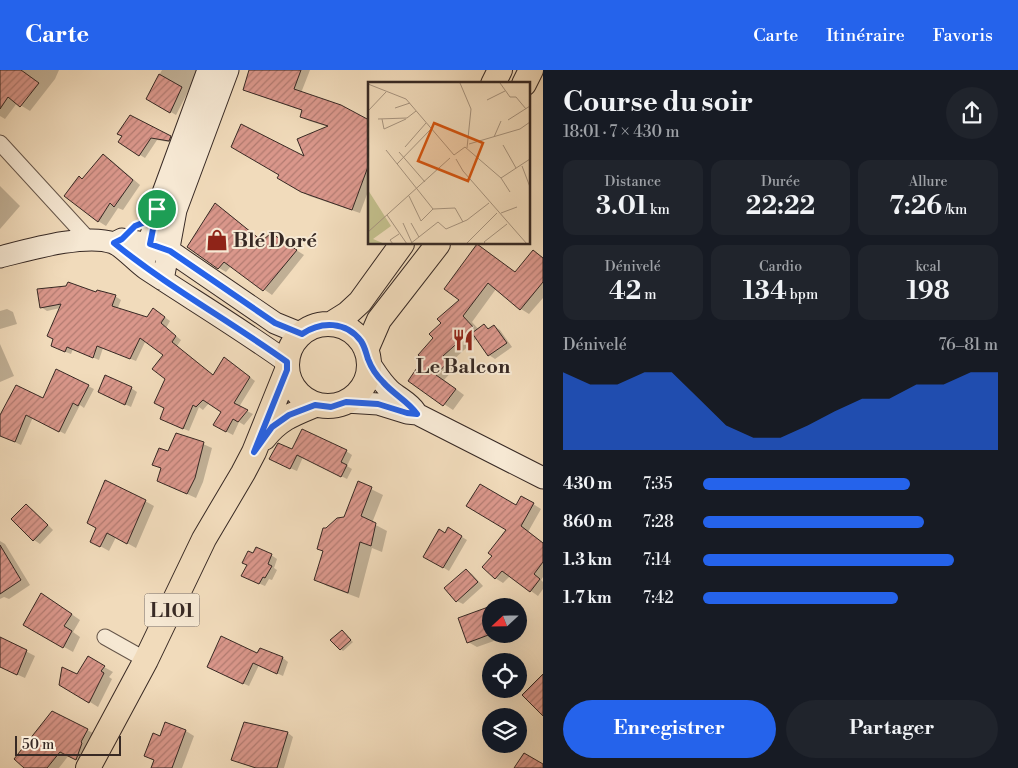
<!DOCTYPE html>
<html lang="fr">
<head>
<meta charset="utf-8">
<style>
	:root { --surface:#171b24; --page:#20242c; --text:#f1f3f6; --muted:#9ea1a6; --accent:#2563eb }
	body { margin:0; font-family:"Libre Bodoni",serif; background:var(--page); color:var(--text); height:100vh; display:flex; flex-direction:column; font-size:19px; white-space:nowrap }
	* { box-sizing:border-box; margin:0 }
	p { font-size:16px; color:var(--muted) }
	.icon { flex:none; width:28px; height:28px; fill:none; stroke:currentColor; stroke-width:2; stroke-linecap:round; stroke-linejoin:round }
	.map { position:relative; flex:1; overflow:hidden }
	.sheet { display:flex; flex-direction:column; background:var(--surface); width:475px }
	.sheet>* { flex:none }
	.needle { width:32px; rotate:248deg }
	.fabs { position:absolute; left:482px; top:528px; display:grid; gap:10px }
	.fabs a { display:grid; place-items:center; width:45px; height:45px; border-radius:50%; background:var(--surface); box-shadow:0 5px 20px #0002; font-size:25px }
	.scale { position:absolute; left:15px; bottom:12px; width:106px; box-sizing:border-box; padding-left:5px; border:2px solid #372924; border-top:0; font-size:14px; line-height:18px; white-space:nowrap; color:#372924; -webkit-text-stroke:4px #f6e8d3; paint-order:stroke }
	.pin { position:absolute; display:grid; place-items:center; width:42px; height:42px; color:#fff; margin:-21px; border:2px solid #fff; border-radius:50%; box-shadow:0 1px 5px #0007 }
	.round { display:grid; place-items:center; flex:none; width:52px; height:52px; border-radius:26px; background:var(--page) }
	.head { display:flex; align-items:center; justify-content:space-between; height:85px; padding:0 20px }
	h1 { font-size:28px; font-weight:700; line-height:38px }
	.stats { display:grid; grid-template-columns:repeat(3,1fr); gap:8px; height:85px; padding:5px 20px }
	.stats div { display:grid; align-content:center; border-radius:12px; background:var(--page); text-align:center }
	.stats b { font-size:25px; font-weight:700 }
	.stats small { font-size:14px; font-weight:400 }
	.stats p { font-size:14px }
	.chart { height:140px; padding:10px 20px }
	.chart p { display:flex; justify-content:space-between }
	.chart svg { width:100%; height:90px; margin-top:5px; fill:var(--accent); opacity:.7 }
	.cta { display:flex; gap:10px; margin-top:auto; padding:10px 20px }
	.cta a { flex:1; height:58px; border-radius:30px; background:var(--accent); color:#fff; font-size:20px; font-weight:700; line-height:58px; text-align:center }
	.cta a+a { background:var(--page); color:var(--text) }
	ul { padding:0 20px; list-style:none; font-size:16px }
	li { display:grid; grid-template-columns:80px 60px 1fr; align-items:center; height:38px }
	li i { height:12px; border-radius:6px; background:var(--accent) }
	header { display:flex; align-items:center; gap:30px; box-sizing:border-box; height:70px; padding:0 25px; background:var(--accent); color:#fff }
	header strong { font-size:24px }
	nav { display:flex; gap:28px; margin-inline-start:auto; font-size:18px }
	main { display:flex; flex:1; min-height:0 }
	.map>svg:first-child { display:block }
	.shadow { fill:#0003 }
	.building { fill:url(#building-hatch); stroke:#372924 }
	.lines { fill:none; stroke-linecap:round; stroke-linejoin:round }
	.street-casing { stroke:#66564a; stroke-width:17 }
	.secondary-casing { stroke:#372924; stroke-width:23 }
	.primary-casing { stroke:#372924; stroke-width:26 }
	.street { stroke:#f6e8d3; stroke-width:15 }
	.secondary { stroke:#f6e8d3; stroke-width:21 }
	.primary { stroke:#f1dbbb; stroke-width:24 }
	.route-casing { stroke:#fff; stroke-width:10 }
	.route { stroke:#2563eb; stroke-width:6 }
	.labels { text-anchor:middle; stroke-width:4; stroke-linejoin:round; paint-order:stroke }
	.shield { fill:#f6e8d3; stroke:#706258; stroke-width:1 }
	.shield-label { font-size:19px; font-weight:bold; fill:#372924 }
	.poi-label { font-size:20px; font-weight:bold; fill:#372924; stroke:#f6e8d3; text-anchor:start }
	.inset-road { fill:none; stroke:#a7947f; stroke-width:1 }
	.view { fill:#d6540e; fill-opacity:0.15; stroke:#d6540e; stroke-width:2.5 }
	.inset-edge { fill:none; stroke:#372924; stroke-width:2.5 }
</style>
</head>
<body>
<header>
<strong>Carte</strong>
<nav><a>Carte</a><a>Itinéraire</a><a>Favoris</a></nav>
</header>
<main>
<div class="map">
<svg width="543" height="698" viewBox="0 0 543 698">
	<defs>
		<pattern id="building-hatch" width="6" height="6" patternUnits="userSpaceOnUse" patternTransform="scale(1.25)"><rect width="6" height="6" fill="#da978b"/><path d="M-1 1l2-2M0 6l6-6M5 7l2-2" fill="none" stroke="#b27b71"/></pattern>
	</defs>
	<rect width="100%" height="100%" fill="#f1dbbb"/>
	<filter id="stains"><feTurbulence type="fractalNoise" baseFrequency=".004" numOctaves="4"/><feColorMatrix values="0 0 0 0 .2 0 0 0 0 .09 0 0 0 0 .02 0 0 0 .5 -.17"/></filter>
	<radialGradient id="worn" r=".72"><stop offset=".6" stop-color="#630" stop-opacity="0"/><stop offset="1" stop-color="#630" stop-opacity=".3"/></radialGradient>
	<path class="shadow" d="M0,0H59L55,9L30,41L17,33L5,49L0,46Z
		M162,0H199L176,45L147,28Z
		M252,0H310L301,23L341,36L369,51V119L360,143L309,126L279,108L306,89L329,57L309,51L301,46L303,41L252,23L245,19Z
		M131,46L175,70L174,73L157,70L145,88L140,85L120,71Z
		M103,85L111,90L140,115L123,140L118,138L106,156L98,151L83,110Z
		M0,116L20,136L0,159Z
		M223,139L263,172L279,169L304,185L272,225L231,196L226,202L219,198Z
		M478,175L516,203L533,182L543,187V228L529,244L521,239L496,219L472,252L479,260L484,256L490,259L494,256L500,260L512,277L495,289L489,285L477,268L451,292L456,297L444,310L464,325L453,340L409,311L425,289L443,253L461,230Z
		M97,224L115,226L121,230L117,240L147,249L159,243L170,251L166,258L181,270L177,276L214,306L230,292L255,311L239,337L253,344L244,355L239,352L233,365L214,355L223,342L209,333L203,340L199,337L189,361L167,352L165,285L146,270L136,291L103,278L99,290L73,279L71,284L58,279L60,238L47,241L41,237Z
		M7,239L13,242L17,254L0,259V241Z
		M0,274L14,306L0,312Z
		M88,316L94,319L84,338L80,335L65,364L33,347L21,375L0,365V347L43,329Z
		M131,318L137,322L131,337L105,325Z
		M203,374L212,378L203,412L196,428L158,411L162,399L154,394L169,383Z
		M292,381H346L352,385L347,396L352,399L347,409L303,387L297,401L276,392Z
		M359,413L383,425L372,453L387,461L382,482L372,478L359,528L327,516L316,509L324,482L318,478L345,448Z
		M522,427L541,439L528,462L543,473V507L541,510L543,512V519L538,526L510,506L503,513L495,508L494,486Z
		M145,431L154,436L136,478L116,467L109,481L91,471Z
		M26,436L32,439L53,460L40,474L34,470L13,449Z
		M449,459L467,470L449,501L425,486L446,464Z
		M0,471L5,474L30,515L9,529L4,527L0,529Z
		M271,485L277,489L274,498L277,500L272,510L269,509L265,516L249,509L248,496Z
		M466,500L472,504L483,516L463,534L457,531Z
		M54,532L80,550L73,562L80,567L73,582L25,555Z
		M491,537V564H510L511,565L477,577L468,572L460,548Z
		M342,562L353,572L343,581L332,570Z
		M0,568L35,586L25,608L0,597Z
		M258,584L283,588L288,592L283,606L259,595L249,616L214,600Z
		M88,588L113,602L109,607L112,609L98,637L61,614L77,605Z
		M87,660L95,664L84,693L69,685L59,698H25Z
		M186,661L194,666L182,698H152L155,691L146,686L160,667Z
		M288,663L293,667L284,698H254L233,690Z"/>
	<path class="building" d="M0,0H21L39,13L20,37L8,27L0,39Z
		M249,0H301L294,19L341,35L369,50V94L352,140L301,122L277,108L279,105L231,77L241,54L304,86L297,69L328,56L300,47L302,40L243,20Z
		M159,4L182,17L170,43L146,29Z
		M130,45L171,66L169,71L151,68L139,86L118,72L122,66L117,64Z
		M103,84L133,110L114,137L110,133L98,152L64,126L79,106L82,109Z
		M215,133L262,171L271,163L297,180L263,221L224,192L218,199L187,177Z
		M477,174L515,202L533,180L543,188V212L520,240L488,213L463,246L474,258L443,286L448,292L436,305L456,319L443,336L408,311L423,289L418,285L433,268L429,264L441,253L437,249L459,230L444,219Z
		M68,212L96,222L97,220L116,225L112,236L147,247L153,238L165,247L161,253L176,266L172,272L213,305L224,287L250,307L234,333L248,340L238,352L233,349L226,362L213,355L221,342L203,330L196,337L193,335L183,359L160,349L164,338L154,333L165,309L152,299L163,285L140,268L130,289L97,276L93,288L67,277L65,282L51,276L53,269L47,266L61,234L40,238L37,219L66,216Z
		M484,254L488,259L494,255L507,273L488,286L472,263Z
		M56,299L89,315L78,336L73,333L59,362L26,345L15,372L0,366V345L16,315L43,328Z
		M105,305L132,317L125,335L98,322Z
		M302,359L347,380L341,392L347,395L341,407L297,385L290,399L269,389L278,373L292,379Z
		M176,363L204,372L195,408L187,424L157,411L161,398L152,395L159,378L168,381Z
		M105,410L146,430L127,474L107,463L100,477L90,472L96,458L87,453Z
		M358,411L372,417L361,446L376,453L371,476L360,472L348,523L314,510L323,481L317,479L323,458H326L337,448L344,447Z
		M480,414L516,435L521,426L534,433L521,456L543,473V492L534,504L540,509L530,522L502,501L495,509L482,497L492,486L488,483L506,460L466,436Z
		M26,434L48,455L33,471L11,449Z
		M448,457L462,466L443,498L423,487L439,459L445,463Z
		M0,475L21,510L0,524Z
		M256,477L272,484L268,494L272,496L265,508L263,507L259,514L241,506L247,495L242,493L248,481L253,483Z
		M466,499L478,512L456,532L444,518Z
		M41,523L72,544L64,556L72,561L63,578L23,555Z
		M491,536V564L467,573L458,548Z
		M342,560L351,570L340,580L330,570Z
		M221,566L257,583L260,578L283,587L277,604L253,593L243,614L207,597Z
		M0,567L27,580L17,605L0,597Z
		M88,586L105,596L101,601L104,603L89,633L59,615L62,597L77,604Z
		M543,604V646L522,625Z
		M52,641L88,659L81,672L82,673L76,690L60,682L47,698H24L14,689Z
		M165,652L186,660L172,698H151L154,690L144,686L153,663L160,666Z
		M244,652L288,662L277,698H256L231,690Z
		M524,683L543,694V698H514Z"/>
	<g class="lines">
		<g class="street-casing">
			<path id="street" d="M0,73L89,170
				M105,567L146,590"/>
		</g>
		<g class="secondary-casing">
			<path id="secondary" d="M114,173L122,169L150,174L170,181L275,253L302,264
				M0,187C28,180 86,163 113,173C122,176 137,193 146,199C193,230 241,259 287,292
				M146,187L157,139L208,0
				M163,210L176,140L228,0
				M368,291C375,301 381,312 390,320C399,328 409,332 415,341
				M346,332L378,334L407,343L417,344L543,408"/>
		</g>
		<g class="primary-casing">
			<path id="primary" d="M493,14L500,0
				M524,14L531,0
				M331,254L347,244L360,232L402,174
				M287 295a41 41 0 1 1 82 0a41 41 0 1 1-82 0Z
				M366,280L379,250L438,174
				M264,368C279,349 293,344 315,335
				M88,698L146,590L204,469L243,403L254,382L287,300"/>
		</g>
		<use href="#street" class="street"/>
		<use href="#secondary" class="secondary"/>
		<use href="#primary" class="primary"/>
	</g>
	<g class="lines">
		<g class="route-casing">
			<path id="route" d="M157,139L150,174L170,181L275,253L302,264C321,251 346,251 361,271C365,277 366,283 368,289C371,297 377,306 383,312C393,324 408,331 417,344L407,343L378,334L346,332L331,337L315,335L289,345L272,357L254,382L287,300V292C230,251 168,217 114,173L122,169L135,156L145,152Z"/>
		</g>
		<use href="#route" class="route"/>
	</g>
	<defs>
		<g id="shop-bare" transform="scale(1.725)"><path d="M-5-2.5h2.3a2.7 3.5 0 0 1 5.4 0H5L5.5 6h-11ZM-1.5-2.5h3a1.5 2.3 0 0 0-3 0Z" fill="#8f2418" stroke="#f6e8d3" stroke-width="2.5" paint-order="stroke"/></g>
		<g id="restaurant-bare" transform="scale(1.725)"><path d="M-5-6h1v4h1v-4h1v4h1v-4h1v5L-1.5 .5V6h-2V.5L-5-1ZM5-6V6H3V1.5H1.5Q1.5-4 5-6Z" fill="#8f2418" stroke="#f6e8d3" stroke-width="2.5" paint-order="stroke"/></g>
	</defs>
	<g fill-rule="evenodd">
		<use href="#shop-bare" x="217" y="170"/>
		<use href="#restaurant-bare" x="463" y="270"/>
	</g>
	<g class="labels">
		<rect class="shield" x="144.5" y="523.5" width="55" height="33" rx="4"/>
		<g class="shield-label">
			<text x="172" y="547">L101</text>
		</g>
		<g class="poi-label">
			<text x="233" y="177">Blé Doré</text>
			<text x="463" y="303" text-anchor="middle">Le Balcon</text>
		</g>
	</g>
	<g transform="translate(368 12)">
		<rect width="162" height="162" fill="#f1dbbb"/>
		<path d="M0,108L23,144L5,157L17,162H0Z" fill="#c2be8b"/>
		<path class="inset-road" d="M92,1L103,27L99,66M132,1L142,15H148L158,27M0,2L38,17L86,73M119,18L137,9M27,26L42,21M0,29L18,10M10,37L39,36L48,29M14,37L16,47L38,37M140,38L162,24M126,55L133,39M101,62L152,47L162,40M135,63L148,86M37,65L58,41M18,68L65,127M31,70L57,100M86,73L97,65L133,96L162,77M88,77L95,89L159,162M29,82L63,47M154,84L162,105M133,96L142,110M41,114L53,139L65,127L87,126L95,140M133,131L149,125M19,133L39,162M35,141L44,161M43,141L51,155M0,150L82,76M25,162L22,158L31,152M42,162L70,140L78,147L99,138L121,121M98,162L129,131M118,162L116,160L139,142"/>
		<path class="view" d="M66,41L115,61L100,99L50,79Z"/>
		<rect width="162" height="162" class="inset-edge"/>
	</g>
	<rect width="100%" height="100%" filter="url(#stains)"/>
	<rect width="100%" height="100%" fill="url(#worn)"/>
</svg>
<div class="fabs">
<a><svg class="needle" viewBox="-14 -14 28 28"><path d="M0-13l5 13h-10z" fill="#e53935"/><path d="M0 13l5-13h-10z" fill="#9ea1a6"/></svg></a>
<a><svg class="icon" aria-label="locate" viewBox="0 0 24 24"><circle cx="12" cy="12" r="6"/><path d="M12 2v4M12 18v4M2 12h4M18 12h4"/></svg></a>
<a><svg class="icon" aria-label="layers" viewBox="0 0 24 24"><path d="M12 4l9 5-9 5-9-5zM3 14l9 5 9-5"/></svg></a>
</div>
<div class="scale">50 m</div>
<div class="pin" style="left:157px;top:139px;background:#1e9e55"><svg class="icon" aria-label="arrive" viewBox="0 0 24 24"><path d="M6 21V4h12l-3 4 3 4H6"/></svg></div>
</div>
<section class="sheet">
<div class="head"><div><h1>Course du soir</h1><p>18:01 · 7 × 430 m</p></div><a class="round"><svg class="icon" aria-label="share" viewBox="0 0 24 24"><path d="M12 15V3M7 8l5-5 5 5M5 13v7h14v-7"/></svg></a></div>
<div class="stats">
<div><p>Distance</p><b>3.01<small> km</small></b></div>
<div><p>Durée</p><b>22:22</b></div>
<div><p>Allure</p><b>7:26<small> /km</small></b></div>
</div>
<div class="stats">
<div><p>Dénivelé</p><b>42<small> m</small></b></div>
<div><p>Cardio</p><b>134<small> bpm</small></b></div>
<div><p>kcal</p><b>198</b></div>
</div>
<div class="chart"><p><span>Dénivelé</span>76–81 m</p>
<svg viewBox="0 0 160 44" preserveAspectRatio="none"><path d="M0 44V6L10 12L20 12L30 6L40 6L50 19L60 32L70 38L80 38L90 32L100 25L110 19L120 19L130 12L140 12L150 6L160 6V44z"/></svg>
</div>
<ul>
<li><b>430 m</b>7:35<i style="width:70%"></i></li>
<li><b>860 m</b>7:28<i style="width:75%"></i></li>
<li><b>1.3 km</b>7:14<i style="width:85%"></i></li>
<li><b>1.7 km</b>7:42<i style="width:66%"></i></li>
</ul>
<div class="cta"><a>Enregistrer</a><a>Partager</a></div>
</section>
</main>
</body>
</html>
